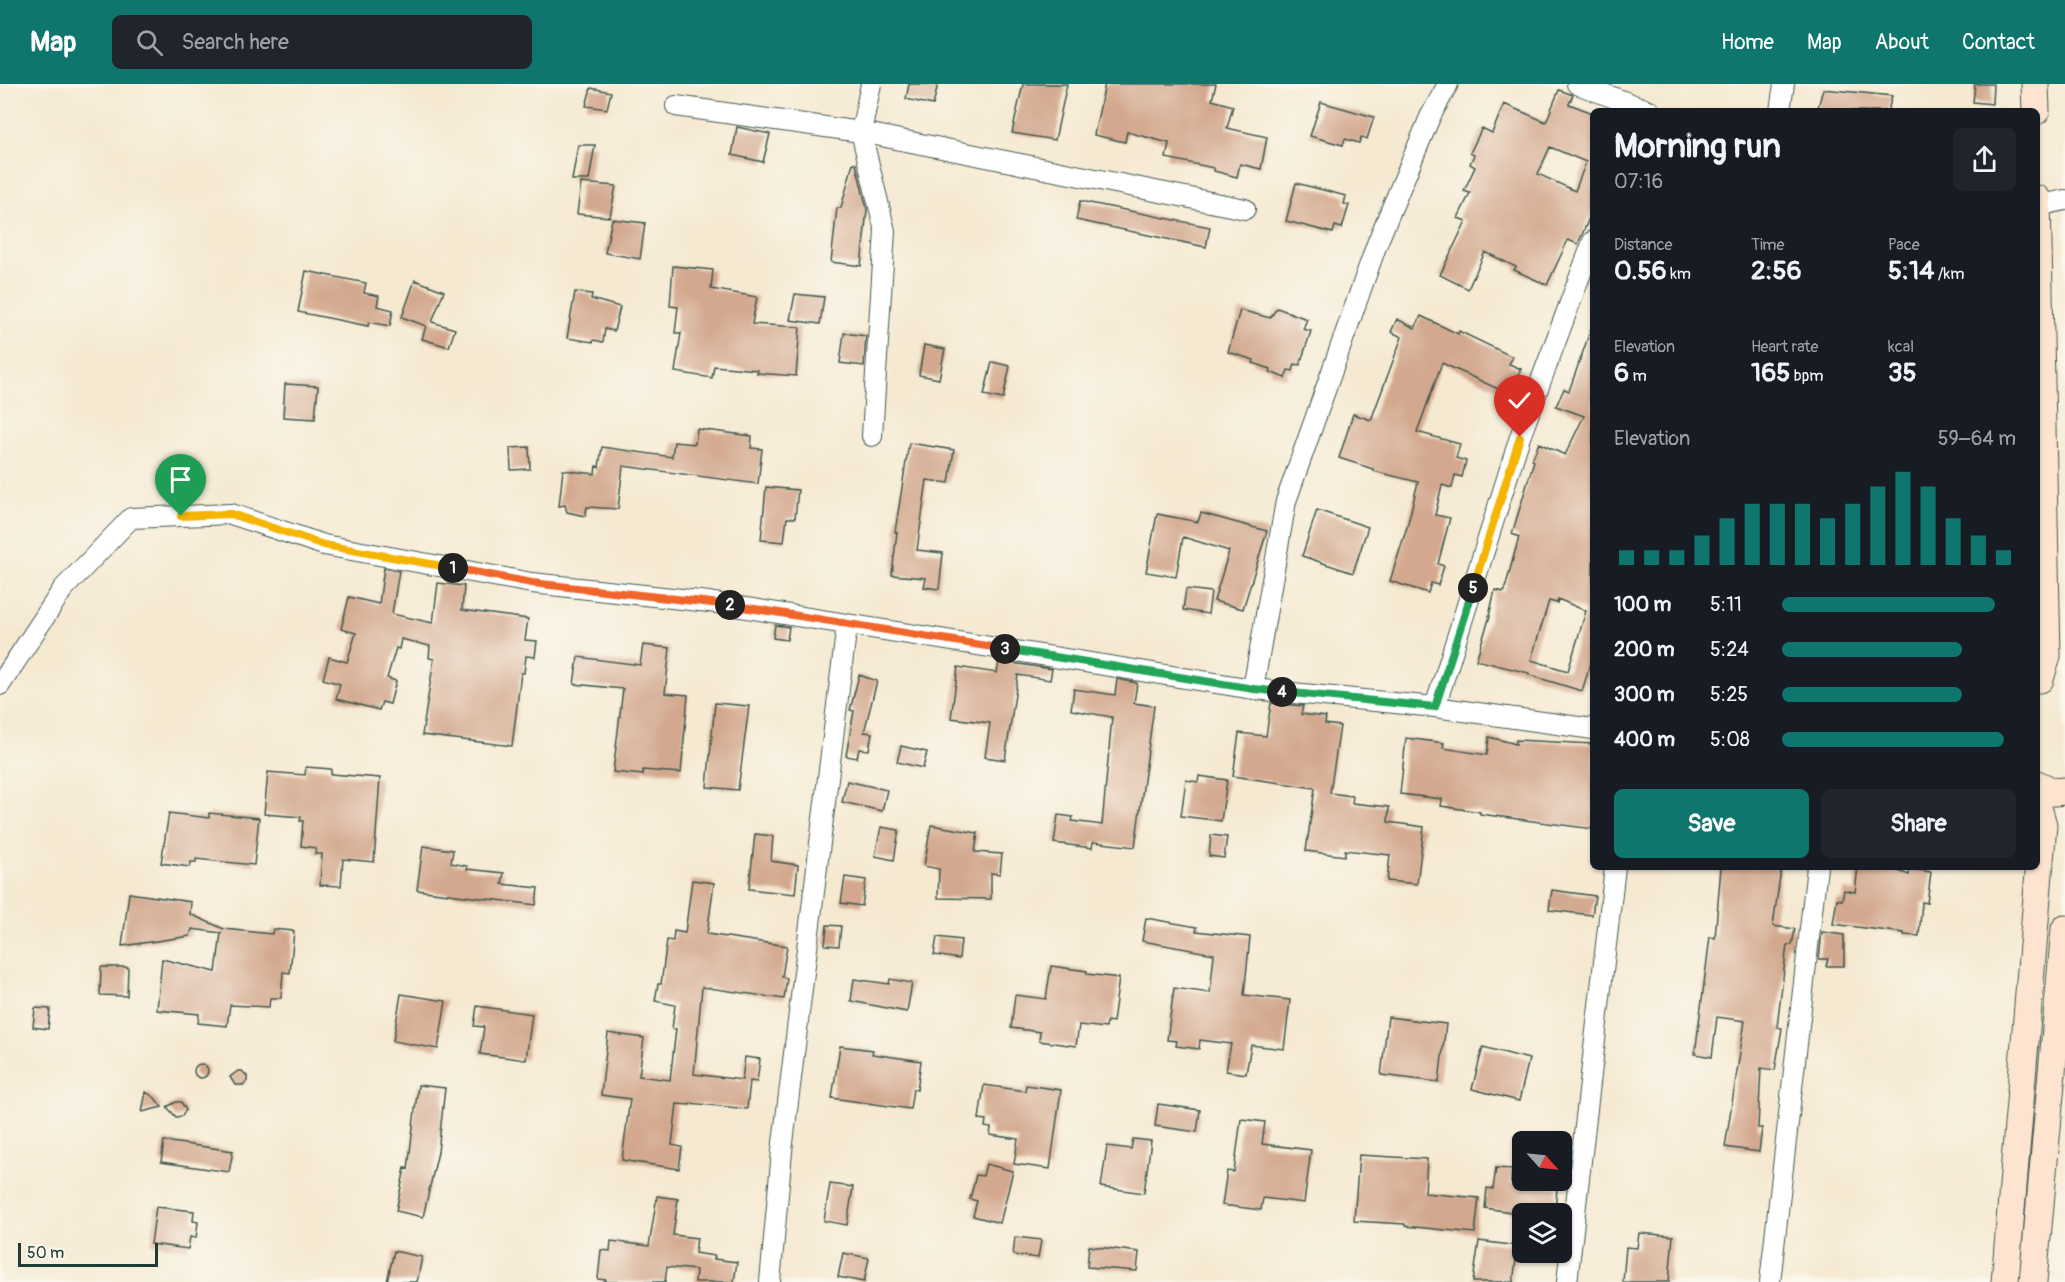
<!DOCTYPE html>
<html lang="en">
<head>
<meta charset="utf-8">
<style>
	:root { --surface:#171b24; --page:#20242c; --text:#f1f3f6; --muted:#9ea1a6; --accent:#0f766e }
	body { margin:0; font-family:Pangolin,sans-serif; background:var(--page); color:var(--text); height:100vh; display:flex; flex-direction:column; font-size:22px; white-space:nowrap }
	* { box-sizing:border-box; margin:0 }
	p { font-size:20px; color:var(--muted) }
	.icon { flex:none; width:33px; height:33px; fill:none; stroke:currentColor; stroke-width:2; stroke-linecap:round; stroke-linejoin:round }
	.map { position:relative; flex:1; overflow:hidden }
	.panel { position:absolute; left:1590px; top:24px; width:450px; height:762px; display:flex; flex-direction:column; background:var(--surface); border-radius:9px; box-shadow:0 2px 4px #0004 }
	.panel>* { flex:none }
	.needle { width:39px; rotate:117deg }
	.fabs { position:absolute; left:1512px; top:1047px; display:grid; gap:12px }
	.fabs a { display:grid; place-items:center; width:60px; height:60px; border-radius:9px; background:var(--surface); box-shadow:0 2px 4px #0004; font-size:30px }
	.scale { position:absolute; left:18px; bottom:15px; width:140px; box-sizing:border-box; padding-left:6px; border:3px solid #1f3d34; border-top:0; font-size:16px; line-height:21px; white-space:nowrap; color:#1f3d34; -webkit-text-stroke:4px #fbf7ec; paint-order:stroke }
	.pin { position:absolute; display:grid; place-items:center; width:51px; height:51px; color:#fff; margin:-62px -26px; border-radius:50% 50% 50% 0; rotate:-45deg; box-shadow:0 0 6px #0007 }
	.pin .icon { rotate:45deg }
	.km { position:absolute; width:30px; height:30px; margin:-15px; border-radius:50%; background:#222; color:#fff; font-size:16px; line-height:30px; text-align:center }
	.round { display:grid; place-items:center; flex:none; width:63px; height:63px; border-radius:9px; background:var(--page) }
	.headline { display:flex; align-items:center; justify-content:space-between; height:102px; padding:0 24px }
	h1 { font-size:33px; font-weight:800; line-height:45px }
	.stats { display:grid; grid-template-columns:repeat(3,1fr); gap:9px; height:102px; padding:6px 24px }
	.stats div { display:grid; align-content:center }
	.stats b { font-size:26px; font-weight:800 }
	.stats small { font-size:16px; font-weight:400 }
	.stats p { font-size:16px }
	.chart { height:168px; padding:12px 24px }
	.chart p { display:flex; justify-content:space-between }
	.chart svg { width:100%; height:108px; margin-top:6px; stroke:var(--accent); stroke-width:6 }
	.cta { display:flex; gap:12px; margin-top:auto; padding:12px 24px }
	.cta a { flex:1; height:69px; border-radius:9px; background:var(--accent); color:#fff; font-size:24px; font-weight:800; line-height:69px; text-align:center }
	.cta a+a { background:var(--page); color:var(--text) }
	ul { padding:0 24px; list-style:none; font-size:20px }
	li { display:grid; grid-template-columns:96px 72px 1fr; align-items:center; height:45px }
	li i { height:15px; border-radius:8px; background:var(--accent) }
	header { display:flex; align-items:center; gap:36px; box-sizing:border-box; height:84px; padding:0 30px; background:var(--accent); color:#fff }
	header strong { font-size:28px }
	nav { display:flex; gap:33px; margin-inline-start:auto; font-size:21px }
	.search { width:420px; height:54px; background:var(--page); display:flex; align-items:center; gap:15px; box-sizing:border-box; padding:0 21px; border-radius:9px; color:var(--muted); font-size:22px }
	.map>svg:first-child { display:block }
	.building { fill:#d3a88e; fill-rule:evenodd }
	.lines { fill:none; stroke-linecap:round; stroke-linejoin:round }
	.minor-casing { stroke:#3f574c; stroke-width:22 }
	.secondary-casing { stroke:#3f574c; stroke-width:29 }
	.minor { stroke:#fff; stroke-width:20 }
	.secondary { stroke:#fde4d1; stroke-width:27 }
	.split-1-casing { stroke:#fff; stroke-width:12 }
	.split-2-casing { stroke:#fff; stroke-width:12 }
	.split-3-casing { stroke:#fff; stroke-width:12 }
	.split-4-casing { stroke:#fff; stroke-width:12 }
	.split-5-casing { stroke:#fff; stroke-width:12 }
	.split-6-casing { stroke:#fff; stroke-width:12 }
	.split-1 { stroke:#f5b400; stroke-width:8 }
	.split-2 { stroke:#f0652b; stroke-width:8 }
	.split-3 { stroke:#f0652b; stroke-width:8 }
	.split-4 { stroke:#22a559; stroke-width:8 }
	.split-5 { stroke:#22a559; stroke-width:8 }
	.split-6 { stroke:#f5b400; stroke-width:8 }
</style>
</head>
<body>
<header>
<strong>Map</strong>
<div class="search"><svg class="icon" aria-label="search" viewBox="0 0 24 24"><circle cx="10" cy="10" r="6"/><path d="M15 15l6 6"/></svg>Search here</div>
<nav><a>Home</a><a>Map</a><a>About</a><a>Contact</a></nav>
</header>
<div class="map">
<svg width="2065" height="1198" viewBox="0 0 2065 1198">
	<rect width="100%" height="100%" fill="#fbf7ec"/>
	<filter id="ink" filterUnits="userSpaceOnUse"><feTurbulence type="fractalNoise" baseFrequency=".0167" numOctaves="2"/><feDisplacementMap in="SourceGraphic" scale="12" xChannelSelector="R" yChannelSelector="G"/><feConvolveMatrix kernelMatrix="1 2 1 2 8 2 1 2 1" color-interpolation-filters="sRGB"/></filter>
	<filter id="wash" filterUnits="userSpaceOnUse"><feTurbulence type="fractalNoise" baseFrequency=".008" numOctaves="4" result="noise"/><feDisplacementMap in="SourceGraphic" scale="24" xChannelSelector="R" yChannelSelector="G"/><feGaussianBlur stdDeviation="1.35" result="paint"/><feColorMatrix in="noise" values="0 0 0 0 0 0 0 0 0 0 0 0 0 0 0 0 0 1.4 0 .05"/><feComposite in="paint" operator="in"/></filter>
	<g filter="url(#wash)">
		<rect width="100%" height="100%" fill="#f5e9d2"/>
		<g id="blocks">
			<path class="building" d="M909,0H938L933,21L906,15Z
				M1023,0H1067L1055,56L1012,49Z
				M1105,0H1216L1212,16L1233,22L1227,44L1267,53L1261,85L1240,80L1237,93L1214,87V84L1166,74L1169,59L1127,48L1125,58L1094,51Z
				M1975,0H1993L1992,20L1973,18Z
				M591,4L611,8L607,25L586,22Z
				M1823,5L1892,12L1888,27H1817Z
				M1559,6L1573,11L1569,20L1593,29V125L1578,160L1568,156L1547,201L1514,186L1516,183L1485,168L1468,205L1440,191L1466,137L1458,134L1470,109L1464,107L1475,83L1470,80L1474,71L1470,69L1482,44L1492,49L1504,20L1546,38ZM1550,63L1586,78L1575,107L1538,90Z
				M1321,18L1374,33L1367,55L1361,53L1359,59L1345,55L1343,61L1310,52Z
				M737,43L770,50L763,78L732,71Z
				M578,61H595L589,96H572Z
				M853,79L856,80L867,125L861,182L831,178L837,124H841Z
				M581,99L616,102L610,133L577,130Z
				M1296,99L1346,112L1344,120L1349,121L1342,144L1335,142L1333,149L1286,137Z
				M1080,117L1210,143L1206,163L1076,136Z
				M612,135L645,139L640,175L605,169Z
				M673,182L713,186L711,205L757,213L752,240L800,243L796,292L757,289L758,286L714,282L712,294L675,288L681,249H675L678,223L670,222Z
				M306,187L366,199L364,209L379,212L377,222L393,226L390,242L369,238L368,242L298,228Z
				M415,196L444,207L432,238L455,245L449,263L422,255L426,242L402,233Z
				M575,208L592,210L591,215L620,223L614,247L605,245L603,258L594,256L593,258L567,254Z
				M795,210L824,213L820,240L790,236Z
				M1277,224L1307,235L1303,245L1311,247L1300,281L1295,280L1293,287L1288,286L1285,294L1270,288L1271,285L1253,279L1254,276L1228,268L1240,226L1270,234Z
				M1421,232L1458,250L1459,247L1513,273L1509,280L1521,285L1509,310L1442,279L1417,348L1460,360L1456,374L1466,377L1462,393L1455,391L1452,404L1442,401L1435,431L1450,434L1438,480L1444,482L1438,501L1431,499L1428,509L1390,497L1407,443L1418,398L1373,387V385L1339,374L1353,330L1371,336L1402,253L1391,248L1397,235L1415,244Z
				M1591,245L1593,246V572L1582,607L1529,591V589L1476,576L1490,532H1489L1495,506L1504,508L1519,453L1512,450L1534,377L1532,376L1539,359L1565,371L1584,332L1556,322L1564,305L1569,307ZM1558,515L1586,527L1568,587L1531,576L1549,517L1557,519Z
				M844,249L866,252L864,282L840,279Z
				M924,261L945,265L939,295L919,291Z
				M992,278L1010,282L1003,315L984,311Z
				M285,300L318,302L315,335L283,333Z
				M697,345L752,352L751,364L762,365L758,400L623,382L618,425L587,423L585,432L567,428L565,421L559,422L563,386L595,390L596,382L599,383L602,363L672,373L674,358L695,360Z
				M909,359L954,366L949,399L927,396L917,466L943,469L939,505L924,503L926,494L892,491L897,448H895Z
				M529,363L530,385L511,386L510,364Z
				M766,403L798,406L795,434H787L784,458L761,456Z
				M1317,426L1368,443L1353,489L1302,472Z
				M1201,429L1267,447L1243,525L1214,517L1229,467L1183,453L1176,493L1146,488L1157,430L1198,438Z
				M384,484L399,487L392,530L433,539L438,499L464,502L462,526L528,535L525,556L537,557L535,573L526,572L524,589H521L512,662L422,651L434,575L429,574L430,562L401,555L399,565L396,564L387,594L396,597L390,620L382,618L379,626L336,615L340,600L323,595L329,573L347,578L356,549L341,545L349,513L379,520Z
				M1186,505L1211,508L1208,530L1183,526Z
				M775,541L789,543L787,556L773,554Z
				M643,561L670,564L665,609L688,611L681,689L643,686V691L613,688L623,605L574,600L578,573L640,581Z
				M999,577L1052,585L1050,596L1018,591L1005,676L985,673L990,639L951,634L958,583L997,589Z
				M859,591L877,597L864,648L872,649L869,666L859,665L857,674L846,672L854,627L850,626Z
				M1117,595L1137,599L1134,619L1154,622L1135,763L1093,758L1092,764L1054,759L1058,731L1073,733L1072,737L1102,741L1112,633L1071,626L1074,605L1115,611Z
				M715,619L749,622L738,706L707,703Z
				M1271,619L1303,622L1301,630L1326,633L1325,640L1340,642L1330,709L1353,712L1352,719L1389,723L1388,738L1424,743L1417,800L1387,797L1390,771L1345,766V772L1306,767L1315,704L1233,692L1239,649L1266,652Z
				M1489,653L1516,660V656L1593,660V745L1480,730V728L1441,722L1442,715L1400,710L1406,654L1444,659L1443,664L1487,671Z
				M901,662L927,668L923,684L897,678Z
				M306,683L331,685V690L380,694L374,778L343,775L341,802L320,801L322,770H315L316,764L301,762L303,737H300L301,733L264,730L268,688L305,691Z
				M1199,692L1227,696L1221,737L1181,732L1186,696L1198,698Z
				M847,697L887,706L882,727L842,718Z
				M169,729L209,734V729L259,734L254,781L196,775V778H191L190,783L161,779Z
				M931,741L978,749L975,768L1002,770L1000,790L991,789V815L938,814L939,785L924,782Z
				M881,743L899,746L894,776L875,772Z
				M755,750L773,752L771,777L798,781L795,810L749,805Z
				M1211,751L1227,753L1224,774L1209,772Z
				M423,762L453,766L451,779L467,782V785L504,789L502,800L538,804L536,821L417,806Z
				M1721,783H1771L1781,785L1773,842L1795,845L1792,861H1787L1777,943L1782,944L1775,986L1761,984L1758,1044H1762L1759,1068L1725,1063L1745,937L1717,933L1712,973L1695,970L1710,853L1715,854Z
				M1858,783H1887L1909,791L1910,785L1931,788L1927,819L1922,818L1919,852L1904,851V849L1833,840L1837,815L1842,816L1844,806L1855,808Z
				M845,793L866,796L862,822L841,819Z
				M692,796L714,799L707,850L787,862L782,893L787,894L784,915L702,903L694,990L742,996L745,973L760,975L757,998L750,997L747,1025L690,1019V1021L677,1020L672,1061L682,1063L679,1085L622,1076L630,1015L601,1011L608,949L644,954L639,992L670,996L676,945H672L675,921L655,917L658,900H661L667,856L673,857L674,847L685,849Z
				M1552,806L1595,812L1592,831L1549,826Z
				M129,809L191,818L190,830L224,845L272,850L273,845L294,847L290,889L283,888L281,914H270L269,923L230,921L227,942L198,939L199,930L157,926L162,875L216,888L221,849L192,845L190,852L122,862Z
				M1146,834L1197,843L1196,847L1250,853L1244,911L1290,916L1284,965L1251,961L1246,990L1226,987L1231,960L1200,956L1199,965L1176,962L1177,957L1167,956L1174,904L1210,909L1214,870L1142,857Z
				M827,841L841,842L839,862L825,861Z
				M1822,848L1844,851V882H1826L1828,875H1819Z
				M937,853L961,856L959,875L934,871Z
				M1051,882L1087,887V890L1119,894L1113,938L1107,937L1106,944L1079,941L1076,962L1039,957L1040,948L1011,944L1015,911L1046,915Z
				M101,883H128L127,912L100,911Z
				M854,895L889,900L890,895L912,899L907,928L851,917Z
				M401,910L446,917L438,965L393,957Z
				M477,922L532,930L526,976L480,970L484,943L474,942Z
				M35,924L50,925L48,945L33,943Z
				M1388,933L1446,940L1439,998L1381,991Z
				M840,962L873,966L872,970L921,977L917,1006L913,1005L910,1025L832,1014Z
				M1483,963L1529,975L1519,1017L1472,1005Z
				M194 987a7 7 0 1 1 14 0a7 7 0 1 1-14 0Z
				M238,987H242L247,992V997L243,1001H235L230,993Z
				M418,1001L445,1004L438,1068L423,1133L396,1127L405,1084L408,1085Z
				M984,1001L1025,1007L1026,1001L1061,1006L1050,1085L1014,1080L1018,1055L990,1051L991,1044L985,1043L986,1036L979,1035Z
				M146,1008L155,1014L162,1023L142,1028Z
				M176,1018H181L186,1026L182,1032L176,1033L167,1023Z
				M1158,1020L1200,1026L1197,1048L1155,1042Z
				M1241,1035L1265,1038L1262,1060L1311,1066L1304,1119L1263,1114L1261,1126L1222,1121L1227,1087L1234,1088Z
				M1133,1055L1151,1057L1144,1109L1101,1103L1107,1062L1131,1065Z
				M164,1057L233,1067L229,1088L161,1078Z
				M1359,1071L1427,1075L1425,1109L1479,1114L1475,1149L1405,1142V1140L1354,1137Z
				M986,1080L1013,1087L1000,1139L973,1132L977,1117L970,1115L976,1091L983,1092Z
				M1496,1084L1512,1085L1511,1099L1521,1100V1102L1557,1104L1555,1130H1524L1485,1124L1487,1104L1493,1105Z
				M830,1100L853,1103L847,1141L824,1137Z
				M657,1112L678,1115L673,1151L697,1154L695,1169L715,1172L714,1175L737,1178L734,1198H695L696,1186L667,1183L665,1198H606V1196L598,1195L601,1166L610,1167L611,1157L649,1162Z
				M156,1123L194,1127L193,1137L198,1138L196,1154L190,1153L188,1165L151,1160Z
				M1639,1149L1673,1152L1669,1198H1623L1626,1163L1637,1164Z
				M1015,1153L1041,1156L1038,1174L1013,1171Z
				M1479,1157L1518,1162L1513,1198H1473Z
				M1089,1162L1139,1168L1137,1187L1087,1183Z
				M394,1167L422,1173L417,1198H387Z
				M843,1169L869,1174L864,1198L838,1193Z"/>
		</g>
	</g>
	<g filter="url(#ink)">
		<use href="#blocks" fill-opacity="0" stroke="#3f574c" stroke-width="1.5"/>
		<g class="lines">
			<g class="minor-casing">
				<path id="minor" d="M871,0L861,48L885,147L872,352
					M1577,0L1650,27
					M676,22L861,48L1245,125
					M1780,27L1784,0
					M2037,122L2065,116
					M0,601L63,505L131,434L231,430L324,461L532,499L709,518L1253,605L1435,623L1593,645
					M1253,605L1286,417L1378,157L1430,33L1448,0
					M1435,623L1520,353L1593,157
					M770,1198L782,1067L847,540
					M1567,1198L1615,783
					M1770,1198L1817,783"/>
			</g>
			<g class="secondary-casing">
				<path id="secondary" d="M2035,0L2036,27
					M2037,115L2047,572L2040,595
					M2037,700L2054,708L2065,707
					M2005,1198L2043,741L2037,720
					M2033,1198L2065,845"/>
			</g>
			<use href="#minor" class="minor"/>
			<use href="#secondary" class="secondary"/>
		</g>
	</g>
	<g class="lines" filter="url(#ink)">
		<g class="split-1-casing">
			<path id="split-1" d="M181,432L231,430L324,461L453,484"/>
		</g>
		<g class="split-2-casing">
			<path id="split-2" d="M453,484L532,499L730,521"/>
		</g>
		<g class="split-3-casing">
			<path id="split-3" d="M730,521L1005,565"/>
		</g>
		<g class="split-4-casing">
			<path id="split-4" d="M1005,565L1254,605L1282,608"/>
		</g>
		<g class="split-5-casing">
			<path id="split-5" d="M1282,608L1435,623L1473,504"/>
		</g>
		<g class="split-6-casing">
			<path id="split-6" d="M1473,504L1520,353"/>
		</g>
		<use href="#split-1" class="split-1"/>
		<use href="#split-2" class="split-2"/>
		<use href="#split-3" class="split-3"/>
		<use href="#split-4" class="split-4"/>
		<use href="#split-5" class="split-5"/>
		<use href="#split-6" class="split-6"/>
	</g>
</svg>
<div class="fabs">
<a><svg class="needle" viewBox="-14 -14 28 28"><path d="M0-13l5 13h-10z" fill="#e53935"/><path d="M0 13l5-13h-10z" fill="#9ea1a6"/></svg></a>
<a><svg class="icon" aria-label="layers" viewBox="0 0 24 24"><path d="M12 4l9 5-9 5-9-5zM3 14l9 5 9-5"/></svg></a>
</div>
<div class="scale">50 m</div>
<div class="pin" style="left:181px;top:432px;background:#1e9e55"><svg class="icon" aria-label="arrive" viewBox="0 0 24 24"><path d="M6 21V4h12l-3 4 3 4H6"/></svg></div>
<div class="pin" style="left:1520px;top:353px;background:#d93025"><svg class="icon" aria-label="check" viewBox="0 0 24 24"><path d="M5 12l5 5 9-10"/></svg></div>
<b class="km" style="left:453px;top:484px">1</b>
<b class="km" style="left:730px;top:521px">2</b>
<b class="km" style="left:1005px;top:565px">3</b>
<b class="km" style="left:1282px;top:608px">4</b>
<b class="km" style="left:1473px;top:504px">5</b>
<section class="panel">
<div class="headline"><div><h1>Morning run</h1><p>07:16</p></div><a class="round"><svg class="icon" aria-label="share" viewBox="0 0 24 24"><path d="M12 15V3M7 8l5-5 5 5M5 13v7h14v-7"/></svg></a></div>
<div class="stats">
<div><p>Distance</p><b>0.56<small> km</small></b></div>
<div><p>Time</p><b>2:56</b></div>
<div><p>Pace</p><b>5:14<small> /km</small></b></div>
</div>
<div class="stats">
<div><p>Elevation</p><b>6<small> m</small></b></div>
<div><p>Heart rate</p><b>165<small> bpm</small></b></div>
<div><p>kcal</p><b>35</b></div>
</div>
<div class="chart"><p><span>Elevation</span>59–64 m</p>
<svg viewBox="0 0 160 44" preserveAspectRatio="none"><path d="M5 44V38M15 44V38M25 44V38M35 44V32M45 44V25M55 44V19M65 44V19M75 44V19M85 44V25M95 44V19M105 44V12M115 44V6M125 44V12M135 44V25M145 44V32M155 44V38"/></svg>
</div>
<ul>
<li><b>100 m</b>5:11<i style="width:91%"></i></li>
<li><b>200 m</b>5:24<i style="width:77%"></i></li>
<li><b>300 m</b>5:25<i style="width:77%"></i></li>
<li><b>400 m</b>5:08<i style="width:95%"></i></li>
</ul>
<div class="cta"><a>Save</a><a>Share</a></div>
</section>
</div>
</body>
</html>
